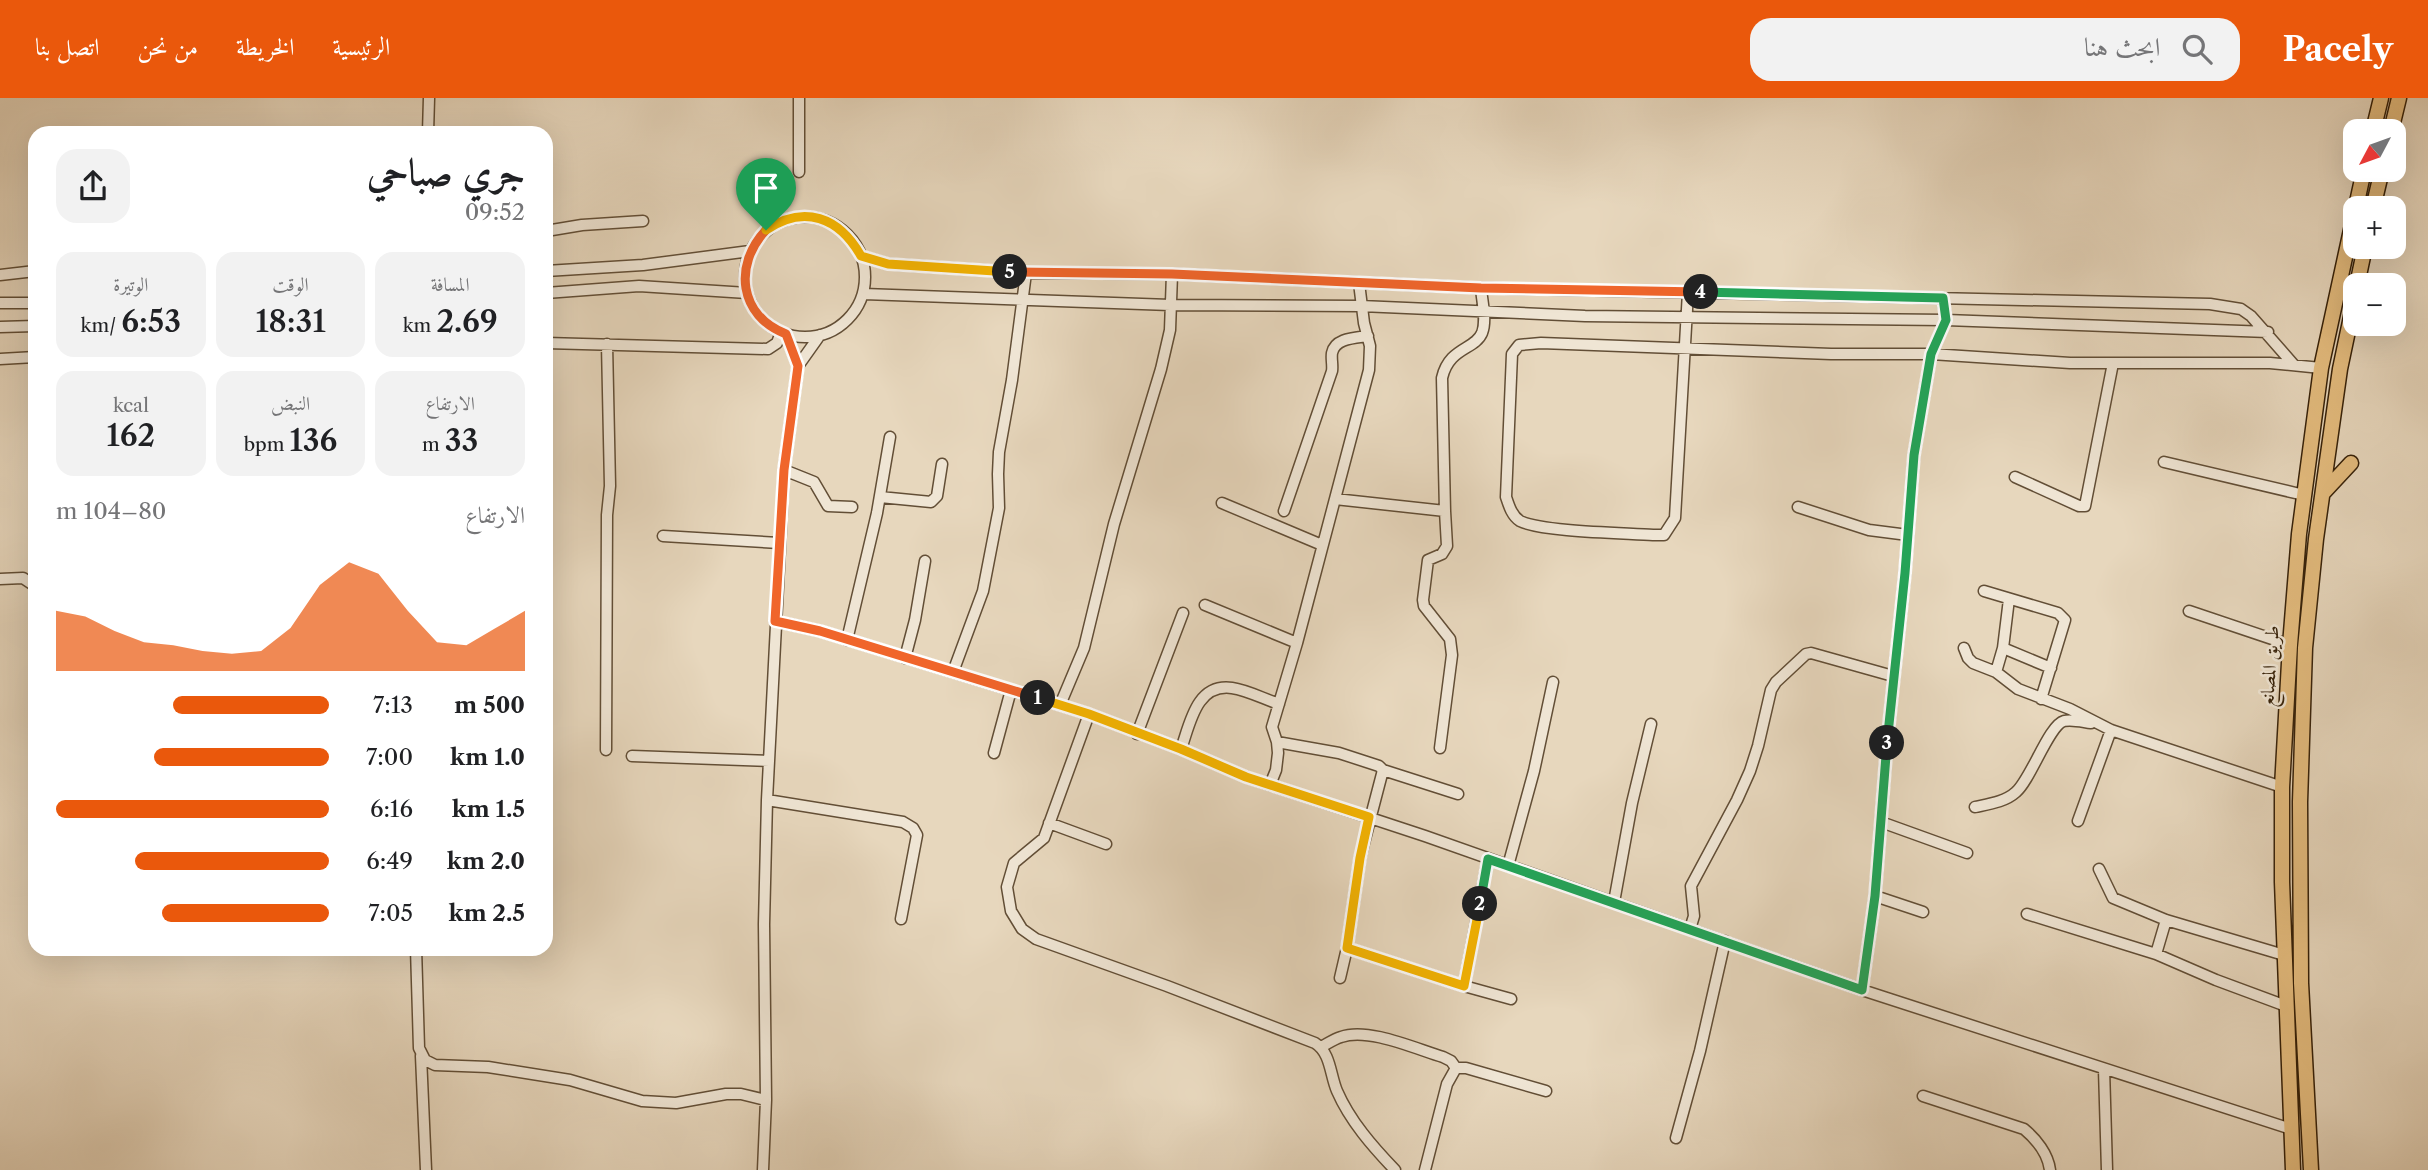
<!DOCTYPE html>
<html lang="ar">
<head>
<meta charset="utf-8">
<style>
	:root { --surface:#fff; --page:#f2f2f2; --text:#202124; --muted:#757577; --accent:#ea580c }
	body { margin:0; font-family:"Libre Caslon Text",Amiri,serif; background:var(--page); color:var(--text); direction:rtl; height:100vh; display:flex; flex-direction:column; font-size:26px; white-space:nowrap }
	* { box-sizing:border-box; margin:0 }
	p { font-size:23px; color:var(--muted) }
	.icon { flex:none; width:38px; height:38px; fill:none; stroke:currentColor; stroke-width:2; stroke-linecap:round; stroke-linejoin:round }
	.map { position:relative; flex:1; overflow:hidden; direction:ltr }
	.side { position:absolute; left:28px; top:28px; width:525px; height:830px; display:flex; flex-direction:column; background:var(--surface); border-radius:21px; box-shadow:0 7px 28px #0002; direction:rtl }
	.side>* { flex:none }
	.needle { width:46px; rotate:229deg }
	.buttons { position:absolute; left:2343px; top:21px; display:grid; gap:14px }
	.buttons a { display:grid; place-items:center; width:63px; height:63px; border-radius:14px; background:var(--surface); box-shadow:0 7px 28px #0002; font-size:35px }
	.pin { position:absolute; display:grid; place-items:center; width:60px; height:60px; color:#fff; margin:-72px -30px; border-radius:50% 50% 50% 0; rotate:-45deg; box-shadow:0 0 7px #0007 }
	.pin .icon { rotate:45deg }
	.km { position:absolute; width:35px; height:35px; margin:-18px; border-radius:50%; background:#222; color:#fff; font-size:19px; line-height:35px; text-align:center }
	.round { display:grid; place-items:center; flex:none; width:74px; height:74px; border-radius:21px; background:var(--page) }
	.head { display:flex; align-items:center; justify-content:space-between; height:119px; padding:0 28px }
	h1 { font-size:38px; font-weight:600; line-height:52px }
	.stats { display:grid; grid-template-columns:repeat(3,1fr); gap:10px; height:119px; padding:7px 28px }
	.stats div { display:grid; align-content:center; border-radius:18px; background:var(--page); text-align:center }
	.stats b { font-size:30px; font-weight:600 }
	.stats small { font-size:19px; font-weight:400 }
	.stats p { font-size:19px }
	.chart { height:196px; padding:14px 28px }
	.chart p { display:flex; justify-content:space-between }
	.chart svg { width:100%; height:126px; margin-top:7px; fill:var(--accent); opacity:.7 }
	ul { padding:0 28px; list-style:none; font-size:23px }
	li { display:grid; grid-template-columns:112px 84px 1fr; align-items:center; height:52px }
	li i { height:18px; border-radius:9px; background:var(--accent) }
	header { display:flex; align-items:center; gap:42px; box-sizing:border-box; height:98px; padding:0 35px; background:var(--accent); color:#fff }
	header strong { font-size:33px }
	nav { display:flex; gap:38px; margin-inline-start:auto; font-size:24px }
	.search { width:490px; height:63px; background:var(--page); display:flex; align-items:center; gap:18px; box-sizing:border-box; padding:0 24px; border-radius:21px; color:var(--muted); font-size:26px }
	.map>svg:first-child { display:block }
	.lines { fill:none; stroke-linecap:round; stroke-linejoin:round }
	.minor-casing { stroke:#624e36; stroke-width:13 }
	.major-casing { stroke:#362109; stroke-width:17 }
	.minor { stroke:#efe5d4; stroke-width:10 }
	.major { stroke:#e4bc7e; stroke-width:14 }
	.split-1-casing { stroke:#fff; stroke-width:14 }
	.split-2-casing { stroke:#fff; stroke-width:14 }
	.split-3-casing { stroke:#fff; stroke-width:14 }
	.split-4-casing { stroke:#fff; stroke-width:14 }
	.split-5-casing { stroke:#fff; stroke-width:14 }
	.split-6-casing { stroke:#fff; stroke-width:14 }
	.split-1 { stroke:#f0652b; stroke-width:9 }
	.split-2 { stroke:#f5b400; stroke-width:9 }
	.split-3 { stroke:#22a559; stroke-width:9 }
	.split-4 { stroke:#22a559; stroke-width:9 }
	.split-5 { stroke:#f0652b; stroke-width:9 }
	.split-6 { stroke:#f5b400; stroke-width:9 }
	.labels { text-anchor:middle; stroke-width:5; stroke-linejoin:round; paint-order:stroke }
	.street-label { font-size:19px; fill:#362109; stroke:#efe5d4 }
</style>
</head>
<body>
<header>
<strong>Pacely</strong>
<div class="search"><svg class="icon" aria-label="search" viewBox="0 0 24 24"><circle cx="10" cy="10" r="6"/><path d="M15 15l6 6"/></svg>ابحث هنا</div>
<nav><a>الرئيسية</a><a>الخريطة</a><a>من نحن</a><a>اتصل بنا</a></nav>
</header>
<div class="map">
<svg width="2428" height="1072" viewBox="0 0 2428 1072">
	<rect width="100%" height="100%" fill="#e7d7bd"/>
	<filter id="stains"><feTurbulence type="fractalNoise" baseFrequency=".00286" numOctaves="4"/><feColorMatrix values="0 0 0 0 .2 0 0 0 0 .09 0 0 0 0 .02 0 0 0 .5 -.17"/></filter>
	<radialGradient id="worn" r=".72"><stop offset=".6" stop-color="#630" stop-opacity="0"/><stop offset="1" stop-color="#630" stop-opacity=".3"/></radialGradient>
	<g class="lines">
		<g class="minor-casing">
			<path id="minor" d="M799,0V74
				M428,35L429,0
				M745 179a60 60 0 1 1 120 0a60 60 0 1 1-120 0Z
				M546,133L582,127L643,123
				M861,158L888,166L1026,175L1172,176L1481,190L2210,206L2241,211L2251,218L2294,267
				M546,173L643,167L750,153
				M0,177L35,173
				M1688,194L1675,420L1664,437H1653C1625,435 1542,434 1520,423C1512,418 1509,408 1506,399L1512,256L1519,247L1541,245L1831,256H1931L2070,265H2270L2321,270
				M546,195L639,188L747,195
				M864,196L1170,207L1361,208L1585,218L1946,222L2268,234
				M0,205H35
				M0,229L35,228
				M786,236L798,268
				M546,245L768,251L777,245L781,234
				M0,261L35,259
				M2164,364L2304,397
				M784,372L814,384L828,408L852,409
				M2015,379L2079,408H2085L2113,265
				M880,399L931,404L937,398L942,366
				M1335,401L1445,413L1442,280C1449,249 1475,252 1482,235C1487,222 1482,204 1481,190
				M1222,405L1322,447
				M1798,409L1869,432L1908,437
				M1284,413L1332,273C1333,267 1331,261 1332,255C1335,240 1355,240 1368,238
				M663,438L779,445
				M0,481L23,480L35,488
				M1984,493L2058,515L2065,522L2041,601
				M1205,507L1297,545
				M2189,513L2290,547
				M775,523L820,533L1089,616L1181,651L1246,679L1425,738L1862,892L2291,1031
				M847,542L877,415L890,339
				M1964,550L1968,560L1973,565L1996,574L2018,591L2070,611L2111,632L2282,689
				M2003,550L2051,570
				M905,560L915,522L925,463
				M953,574L983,493L999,410L998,376L999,354L1012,282L1026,175
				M1996,574L2003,550L2009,501
				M1060,607L1084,550L1114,426L1161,271L1170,232L1172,176
				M1089,616L1044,740L1014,765L1007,789L1011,813L1022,831L1036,841L1167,888L1315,945C1331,955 1330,977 1337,993C1350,1023 1373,1049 1395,1072
				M1137,636L1183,515
				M1277,644L1339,655L1379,668L1383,672L1360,760L1347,850L1340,880
				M1440,650L1452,557L1450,541L1424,508L1423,502L1428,462L1442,456L1447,448L1445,413
				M1181,651C1190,626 1196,585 1232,590C1247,592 1264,601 1279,606
				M606,652L607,417L610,388L607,246
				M994,655L1011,592
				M632,658L769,663
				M1383,672L1458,696
				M1270,687L1276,672L1278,655L1277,644L1272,629L1297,545L1369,272L1370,248L1364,225L1359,185
				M767,702L903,724L913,730L917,737L901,821
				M1975,709C1989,706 2005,704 2016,694C2031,681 2049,627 2064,623C2072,621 2083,624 2091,625
				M2078,723L2111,632
				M1881,724L1967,755
				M1049,725L1106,746
				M1508,768L1534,673L1553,584
				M2099,771L2113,800L2166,822L2284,857
				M1875,798L1923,814
				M1614,804L1632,705L1651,626
				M2027,816L2156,856L2216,882L2286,908
				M1690,831L1694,818L1691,788L1737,702L1750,673L1758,648L1771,592L1776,584L1806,556L1811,555L1893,578
				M416,850L419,950L425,962L435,967L488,969L570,982L642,1003L676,1005L726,996H741L766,1002
				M1347,850L1464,888L1511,901
				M2156,856L2166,822
				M1464,888L1488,761
				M1862,892L1875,798L1887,645L1905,475L1914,357L1931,256L1946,222L1943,200
				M1321,949C1327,946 1334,941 1341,939C1368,929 1416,951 1443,959L1451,963L1456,970
				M421,958L426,1072
				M2104,971L2107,1072
				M1923,998L2024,1031C2036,1041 2048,1056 2050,1072
				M1676,1040L1700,953L1725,843
				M763,1072L766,1002L764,826L767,702L784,372L798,268L820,237
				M1425,1072L1447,986L1456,970H1466L1546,993"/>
		</g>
		<g class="major-casing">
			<path id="major" d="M2373,33L2381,0
				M2391,33L2399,0
				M2373,110L2382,72
				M2357,187L2365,149
				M2324,394L2351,365
				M2293,1072L2282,784V689L2290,547L2299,436L2321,270L2364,72
				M2311,1072L2301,885L2300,704L2305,550L2316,441L2340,271L2356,195"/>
		</g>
		<use href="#minor" class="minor"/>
		<use href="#major" class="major"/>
	</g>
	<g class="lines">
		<g class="split-1-casing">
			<path id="split-1" d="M766,132C733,167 739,218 786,236L798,268L784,372L775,523L820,533L1038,600"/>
		</g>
		<g class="split-2-casing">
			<path id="split-2" d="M1038,600L1089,616L1181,651L1246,679L1369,719L1360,760L1347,850L1464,888L1480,806"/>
		</g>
		<g class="split-3-casing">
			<path id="split-3" d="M1480,806L1488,761L1862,892L1875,798L1887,645"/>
		</g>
		<g class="split-4-casing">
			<path id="split-4" d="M1701,194L1943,200L1946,222L1931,256L1914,357L1905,475L1887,645"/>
		</g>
		<g class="split-5-casing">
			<path id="split-5" d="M1010,174L1172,176L1481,190L1701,194"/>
		</g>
		<g class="split-6-casing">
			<path id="split-6" d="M766,132C804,106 839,119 861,158L888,166L1010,174"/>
		</g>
		<use href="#split-1" class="split-1"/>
		<use href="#split-2" class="split-2"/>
		<use href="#split-3" class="split-3"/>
		<use href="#split-4" class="split-4"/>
		<use href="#split-5" class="split-5"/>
		<use href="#split-6" class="split-6"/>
	</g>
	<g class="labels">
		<g class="street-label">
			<text transform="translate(2269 568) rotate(-86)" y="7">طريق المصانع</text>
		</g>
	</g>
	<rect width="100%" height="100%" filter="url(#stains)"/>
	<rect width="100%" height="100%" fill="url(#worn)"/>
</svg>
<div class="buttons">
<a><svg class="needle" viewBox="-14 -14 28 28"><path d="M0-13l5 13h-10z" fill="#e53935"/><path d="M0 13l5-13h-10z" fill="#757577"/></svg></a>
<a>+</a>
<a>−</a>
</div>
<div class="pin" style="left:766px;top:132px;background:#1e9e55"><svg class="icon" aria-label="arrive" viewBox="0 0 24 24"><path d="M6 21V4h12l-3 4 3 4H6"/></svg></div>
<b class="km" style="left:1038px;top:600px">1</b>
<b class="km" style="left:1480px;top:806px">2</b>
<b class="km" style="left:1887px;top:645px">3</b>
<b class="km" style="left:1701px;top:194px">4</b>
<b class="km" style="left:1010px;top:174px">5</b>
<section class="side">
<div class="head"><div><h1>جري صباحي</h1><p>09:52</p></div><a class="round"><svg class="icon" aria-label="share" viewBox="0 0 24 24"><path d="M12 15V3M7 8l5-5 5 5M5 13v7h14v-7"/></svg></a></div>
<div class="stats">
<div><p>المسافة</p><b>2.69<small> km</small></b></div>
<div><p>الوقت</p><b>18:31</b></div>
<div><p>الوتيرة</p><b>6:53<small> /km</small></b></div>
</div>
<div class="stats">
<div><p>الارتفاع</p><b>33<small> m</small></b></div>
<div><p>النبض</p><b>136<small> bpm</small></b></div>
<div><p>kcal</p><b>162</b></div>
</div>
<div class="chart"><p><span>الارتفاع</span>80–104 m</p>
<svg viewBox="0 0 160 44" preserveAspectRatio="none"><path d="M0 44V23L10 25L20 30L30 34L40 35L50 37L60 38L70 37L80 29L90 14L100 6L110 10L120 23L130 34L140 35L150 29L160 23V44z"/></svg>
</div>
<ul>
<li><b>500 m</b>7:13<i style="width:57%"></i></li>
<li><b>1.0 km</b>7:00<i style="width:64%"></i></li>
<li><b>1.5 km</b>6:16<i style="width:100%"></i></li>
<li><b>2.0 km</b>6:49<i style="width:71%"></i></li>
<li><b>2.5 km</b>7:05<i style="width:61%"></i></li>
</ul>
</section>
</div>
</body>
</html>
